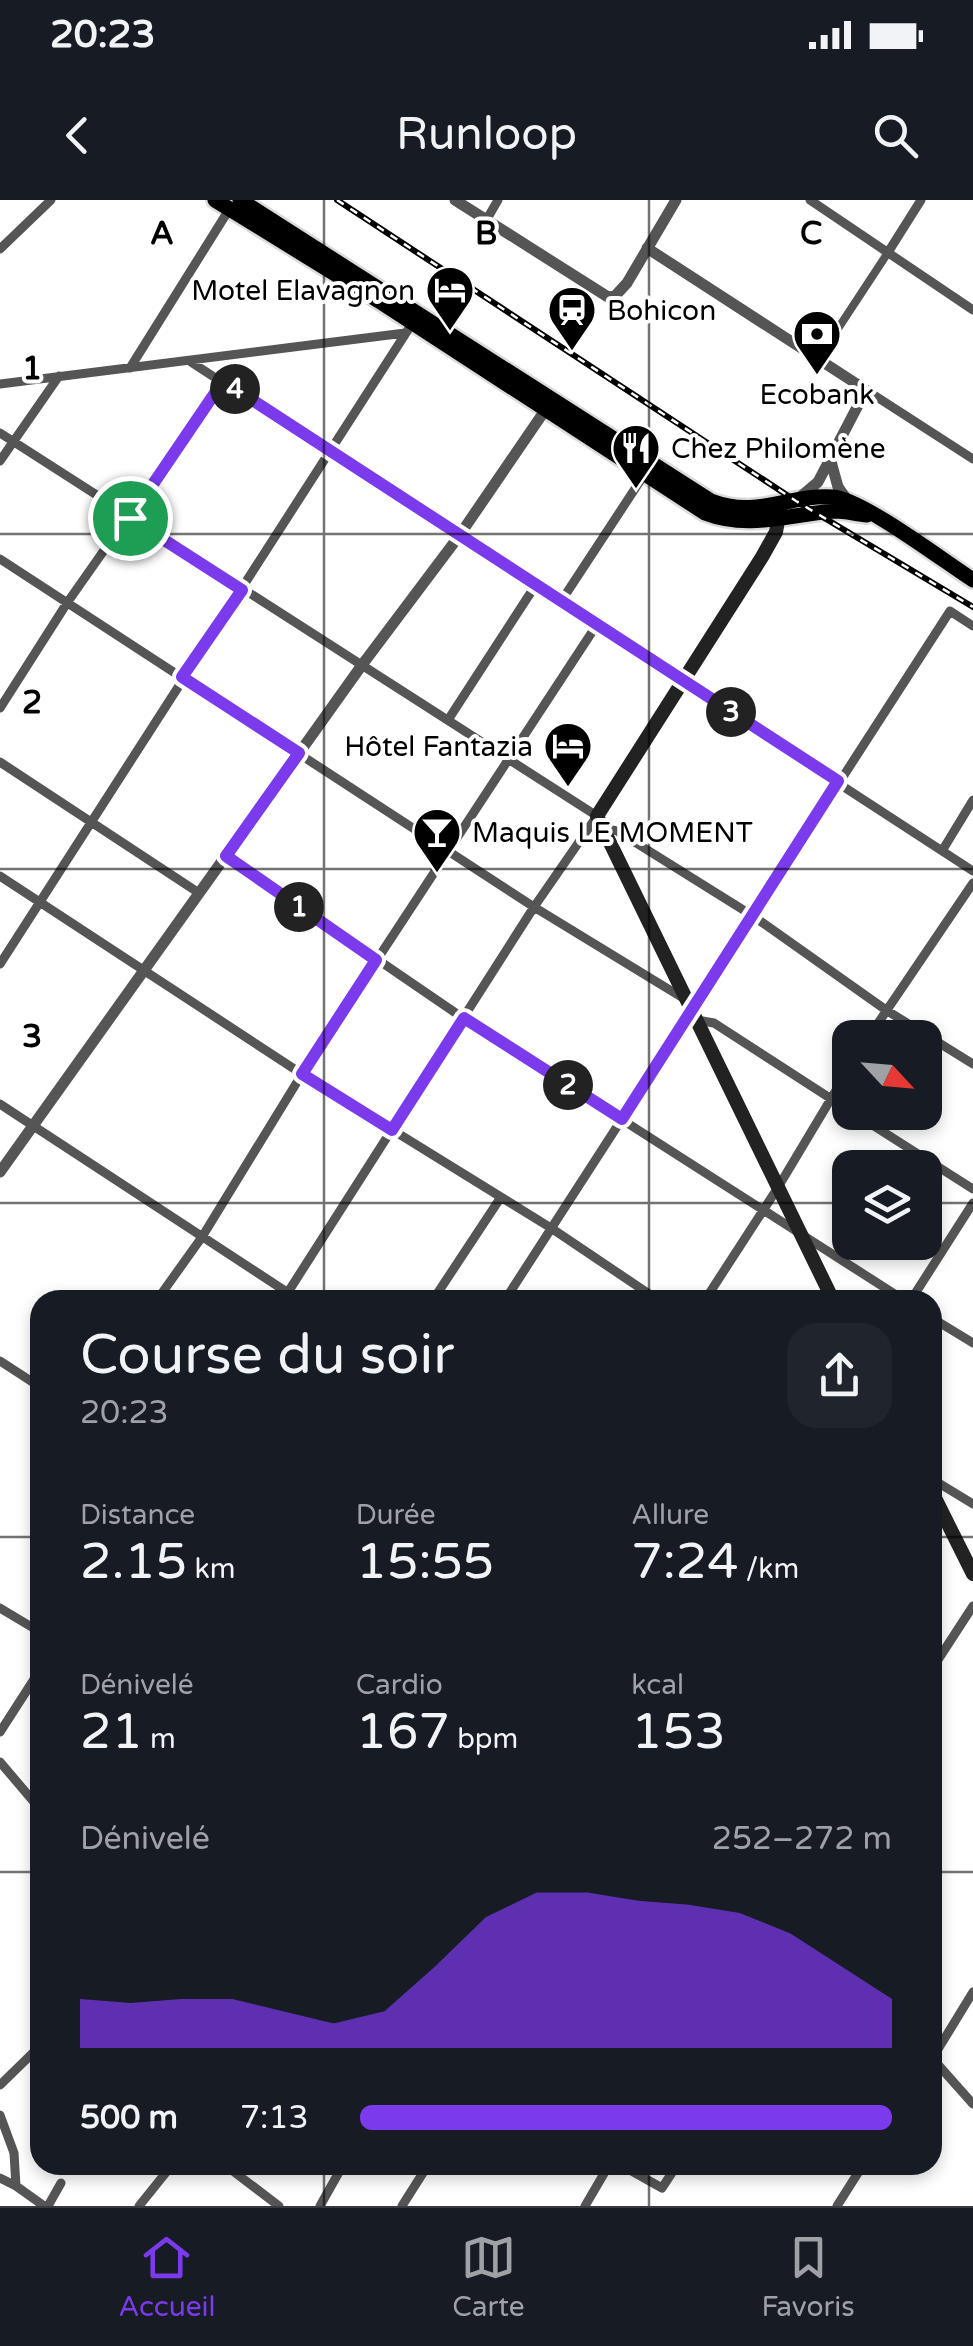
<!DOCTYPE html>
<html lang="fr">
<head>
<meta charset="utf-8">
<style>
	:root { --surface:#171b24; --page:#20242c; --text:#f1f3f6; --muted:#9ea1a6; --line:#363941; --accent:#7c3aed }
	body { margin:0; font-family:"Varela Round",sans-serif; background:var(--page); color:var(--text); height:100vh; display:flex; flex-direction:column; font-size:38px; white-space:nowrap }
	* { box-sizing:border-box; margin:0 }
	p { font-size:32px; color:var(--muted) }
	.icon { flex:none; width:55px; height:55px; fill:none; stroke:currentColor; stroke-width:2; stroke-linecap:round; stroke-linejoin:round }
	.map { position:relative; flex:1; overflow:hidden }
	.side { position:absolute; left:30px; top:1090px; width:912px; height:885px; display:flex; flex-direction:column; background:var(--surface); border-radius:30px; box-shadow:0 5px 15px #0003 }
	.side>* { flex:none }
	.needle { width:65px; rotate:116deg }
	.fabs { position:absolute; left:832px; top:820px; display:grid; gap:20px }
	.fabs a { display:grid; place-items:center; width:110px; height:110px; border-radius:20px; background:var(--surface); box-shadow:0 5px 15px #0003; font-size:50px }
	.pin { position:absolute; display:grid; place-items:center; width:85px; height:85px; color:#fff; margin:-42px; border:5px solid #fff; border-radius:50%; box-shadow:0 2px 10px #0007 }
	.km { position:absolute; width:50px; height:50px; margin:-25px; border-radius:50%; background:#222; color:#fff; font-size:28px; line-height:50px; text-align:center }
	.round { display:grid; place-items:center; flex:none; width:105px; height:105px; border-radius:30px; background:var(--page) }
	.head { display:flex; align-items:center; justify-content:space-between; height:170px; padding:0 50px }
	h1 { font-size:55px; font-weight:600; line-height:75px }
	.stats { display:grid; grid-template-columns:repeat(3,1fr); gap:15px; height:170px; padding:10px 50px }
	.stats div { display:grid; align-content:center }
	.stats b { font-size:50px; font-weight:600 }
	.stats small { font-size:28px; font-weight:400 }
	.stats p { font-size:28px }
	.chart { height:280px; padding:20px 50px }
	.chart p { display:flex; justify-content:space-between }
	.chart svg { width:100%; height:180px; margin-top:10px; fill:var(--accent); opacity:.7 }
	ul { padding:0 50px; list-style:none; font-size:32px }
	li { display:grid; grid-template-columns:160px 120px 1fr; align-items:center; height:75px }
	li i { height:25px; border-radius:12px; background:var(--accent) }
	.status { display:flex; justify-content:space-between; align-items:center; height:70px; padding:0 50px; background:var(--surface); direction:ltr }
	.status svg { height:28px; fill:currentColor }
	header { display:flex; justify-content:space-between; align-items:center; height:130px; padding:0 50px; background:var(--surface); font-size:45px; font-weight:600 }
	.tabs { display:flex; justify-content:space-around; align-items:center; height:140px; border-top:2px solid var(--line); background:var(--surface); font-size:28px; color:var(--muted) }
	.tabs a { display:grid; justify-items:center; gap:5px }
	.tabs .active { color:var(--accent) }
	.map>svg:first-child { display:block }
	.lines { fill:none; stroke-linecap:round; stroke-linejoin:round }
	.trunk-casing { stroke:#dbdbdb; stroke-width:20 }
	.pedestrian { stroke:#555; stroke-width:8 }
	.minor { stroke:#555; stroke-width:9 }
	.tertiary { stroke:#555; stroke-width:11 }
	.secondary { stroke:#222; stroke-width:14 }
	.trunk { stroke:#000; stroke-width:15 }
	.rail-casing { stroke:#000; stroke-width:6 }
	.rail { stroke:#fff; stroke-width:2.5; stroke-dasharray:8; stroke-linecap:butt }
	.route-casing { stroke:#fff; stroke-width:20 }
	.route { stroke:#7c3aed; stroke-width:12 }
	.grid { fill:none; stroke:#000; stroke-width:2.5; stroke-opacity:0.55 }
	.labels { text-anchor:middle; stroke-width:8; stroke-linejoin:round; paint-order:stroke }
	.poi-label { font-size:28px; fill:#000; stroke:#fff; text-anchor:start }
	.grid-label { font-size:32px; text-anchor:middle; font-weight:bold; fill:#000; stroke:#fff; stroke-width:8; stroke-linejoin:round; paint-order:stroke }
</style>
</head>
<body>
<div class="status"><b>20:23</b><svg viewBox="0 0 49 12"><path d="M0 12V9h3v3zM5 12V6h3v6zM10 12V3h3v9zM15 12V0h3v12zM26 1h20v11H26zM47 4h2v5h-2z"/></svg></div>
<header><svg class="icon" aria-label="back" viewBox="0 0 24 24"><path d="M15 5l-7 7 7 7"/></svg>Runloop<svg class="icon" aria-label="search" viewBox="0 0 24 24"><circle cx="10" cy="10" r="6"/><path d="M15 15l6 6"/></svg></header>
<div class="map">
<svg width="973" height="2006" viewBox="0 0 973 2006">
	<rect width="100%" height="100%" fill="#fff"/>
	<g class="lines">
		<g class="trunk-casing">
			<path id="trunk" d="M215,0L379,101L705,313C749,330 790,314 835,311C845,311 856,314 867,315
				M240,0L711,301C758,319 788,294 833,297C862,299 945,362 973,380"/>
		</g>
		<path class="pedestrian" d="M818,159L887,54"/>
		<path class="minor" d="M810,0L973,110
			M487,19L498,0
			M0,49L51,0
			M887,54L921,0
			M191,162L973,671
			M130,168L230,8
			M0,184L405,133
			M866,190L973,259
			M0,233L597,616L534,707L283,1100
			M0,261L59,176
			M0,359L534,707L683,798
			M560,403L644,275
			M0,508L67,403L223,181
			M448,520L535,386
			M0,562L199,693
			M602,627L617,631L753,716L886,810L973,864
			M942,651L973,600
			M226,656L463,818L904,1100
			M0,676L302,874L551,1028L658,1100
			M0,764L415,119
			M697,820L714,823L850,911
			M868,838L973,683
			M0,904L299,1100
			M852,912L973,989
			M157,1100L202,1037L302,874L596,426
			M433,1100L501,997
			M505,1100L950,411L973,426
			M705,1100L777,989L850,867
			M911,1100L973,1003
			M932,1118L973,1143
			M0,1161L40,1187
			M932,1279L973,1304
			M0,1408L40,1432
			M932,1469L973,1406
			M0,1532L40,1470
			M0,1562L40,1609
			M932,1859L973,1792
			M933,1859L973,1904
			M0,1885L40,1846
			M0,1915L14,1953L16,1986L44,2006
			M225,1965L279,2006
			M621,1965L662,1988L677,1965
			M0,1978L16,1986
			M48,2006L61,1983
			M139,2006L172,1965
			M320,2006L343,1965
			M402,2006L428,1965
			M585,2006L609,1965
			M837,2006L863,1965"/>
		<path class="tertiary" d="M455,0L608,97L615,96L627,83L676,0
			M647,48L866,190L818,282L798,299
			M830,258L838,287L847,300
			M0,972L362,465L459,336L550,203"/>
		<path class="secondary" d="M780,310L776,332L762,357L597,616L833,1100
			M932,1292L973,1374"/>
		<use href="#trunk" class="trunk"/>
		<g class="rail-casing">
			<path id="rail" d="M337,0L796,301L973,407"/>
		</g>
		<use href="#rail" class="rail"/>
	</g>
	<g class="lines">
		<g class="route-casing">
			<path id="route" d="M223,181L838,581L622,919L464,818L392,930L302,874L376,760L226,656L299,553L182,477L242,390L130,318Z"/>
		</g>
		<use href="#route" class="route"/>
	</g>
	<path class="grid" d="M324,0V1100M649,0V1100M0,334H973M0,669H973M0,1003H850M925,1003H973M0,1337H40M932,1337H973M0,1672H40M932,1672H973M324,1965V2006M649,1965V2006"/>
	<defs>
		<g id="hotel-pin" transform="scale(2.5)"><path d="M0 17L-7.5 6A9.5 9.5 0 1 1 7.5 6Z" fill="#000" stroke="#fff"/><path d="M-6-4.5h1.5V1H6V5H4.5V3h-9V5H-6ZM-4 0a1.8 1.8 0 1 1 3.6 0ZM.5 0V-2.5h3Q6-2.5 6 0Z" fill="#fff"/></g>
		<g id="station-pin" transform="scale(2.5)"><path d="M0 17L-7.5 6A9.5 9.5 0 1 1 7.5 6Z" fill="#000" stroke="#fff"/><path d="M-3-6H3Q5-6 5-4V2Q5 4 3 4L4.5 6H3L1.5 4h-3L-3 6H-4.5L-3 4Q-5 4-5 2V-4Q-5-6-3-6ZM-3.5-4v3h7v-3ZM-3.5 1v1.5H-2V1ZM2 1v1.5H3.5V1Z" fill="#fff"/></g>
		<g id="bank-pin" transform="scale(2.5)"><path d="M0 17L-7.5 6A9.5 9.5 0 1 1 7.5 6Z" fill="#000" stroke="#fff"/><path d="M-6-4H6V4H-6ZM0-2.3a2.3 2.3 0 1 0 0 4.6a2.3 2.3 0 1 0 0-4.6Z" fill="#fff"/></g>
		<g id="restaurant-pin" transform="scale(2.5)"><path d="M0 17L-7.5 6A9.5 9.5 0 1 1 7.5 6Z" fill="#000" stroke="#fff"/><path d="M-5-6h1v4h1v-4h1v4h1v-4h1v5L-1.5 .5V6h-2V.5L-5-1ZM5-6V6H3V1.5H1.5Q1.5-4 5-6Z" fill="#fff"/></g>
		<g id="bar-pin" transform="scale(2.5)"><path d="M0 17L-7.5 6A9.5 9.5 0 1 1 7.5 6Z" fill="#000" stroke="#fff"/><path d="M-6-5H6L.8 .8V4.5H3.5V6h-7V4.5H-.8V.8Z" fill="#fff"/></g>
	</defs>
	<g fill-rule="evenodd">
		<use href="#hotel-pin" x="450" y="90"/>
		<use href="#station-pin" x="572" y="110"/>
		<use href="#bank-pin" x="817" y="134"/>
		<use href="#restaurant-pin" x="636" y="248"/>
		<use href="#hotel-pin" x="568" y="546"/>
		<use href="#bar-pin" x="437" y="632"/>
	</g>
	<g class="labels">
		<g class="poi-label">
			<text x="415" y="100" text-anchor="end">Motel Elavagnon</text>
			<text x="607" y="120">Bohicon</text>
			<text x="817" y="204" text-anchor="middle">Ecobank</text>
			<text x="671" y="258">Chez Philomène</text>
			<text x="533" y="556" text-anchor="end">Hôtel Fantazia</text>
			<text x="472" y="642">Maquis LE MOMENT</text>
		</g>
	</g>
	<g class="grid-label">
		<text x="162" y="44">A</text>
		<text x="486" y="44">B</text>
		<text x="811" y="44">C</text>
		<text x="32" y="179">1</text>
		<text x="32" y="513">2</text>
		<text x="32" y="847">3</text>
	</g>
</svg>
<div class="fabs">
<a><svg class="needle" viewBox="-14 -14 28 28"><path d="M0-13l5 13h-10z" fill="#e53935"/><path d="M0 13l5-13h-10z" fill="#9ea1a6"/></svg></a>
<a><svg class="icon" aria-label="layers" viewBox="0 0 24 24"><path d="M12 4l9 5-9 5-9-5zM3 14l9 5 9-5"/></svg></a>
</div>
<div class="pin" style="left:130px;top:318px;background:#1e9e55"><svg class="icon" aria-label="arrive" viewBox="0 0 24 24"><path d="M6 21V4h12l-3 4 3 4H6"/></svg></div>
<b class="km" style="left:299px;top:707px">1</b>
<b class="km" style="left:568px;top:885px">2</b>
<b class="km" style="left:731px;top:512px">3</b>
<b class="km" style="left:235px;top:189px">4</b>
<section class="side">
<div class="head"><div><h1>Course du soir</h1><p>20:23</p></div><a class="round"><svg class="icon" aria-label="share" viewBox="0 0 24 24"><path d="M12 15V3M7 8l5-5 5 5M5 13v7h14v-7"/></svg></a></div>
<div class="stats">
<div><p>Distance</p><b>2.15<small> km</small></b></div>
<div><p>Durée</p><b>15:55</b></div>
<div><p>Allure</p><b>7:24<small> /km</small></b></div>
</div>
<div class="stats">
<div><p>Dénivelé</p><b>21<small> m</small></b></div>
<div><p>Cardio</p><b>167<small> bpm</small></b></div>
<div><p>kcal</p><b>153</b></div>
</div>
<div class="chart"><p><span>Dénivelé</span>252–272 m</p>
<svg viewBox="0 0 160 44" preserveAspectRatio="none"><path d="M0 44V32L10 33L20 32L30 32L40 35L50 38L60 35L70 24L80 12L90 6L100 6L110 8L120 9L130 11L140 16L150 24L160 32V44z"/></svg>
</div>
<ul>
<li><b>500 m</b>7:13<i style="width:100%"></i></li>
</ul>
</section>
</div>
<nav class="tabs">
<a class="active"><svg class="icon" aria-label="home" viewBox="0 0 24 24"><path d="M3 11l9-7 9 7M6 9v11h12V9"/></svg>Accueil</a>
<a><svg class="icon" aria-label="map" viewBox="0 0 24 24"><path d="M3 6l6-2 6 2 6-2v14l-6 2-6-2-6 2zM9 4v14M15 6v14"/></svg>Carte</a>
<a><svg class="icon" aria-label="saved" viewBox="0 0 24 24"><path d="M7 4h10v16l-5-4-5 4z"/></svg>Favoris</a>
</nav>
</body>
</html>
